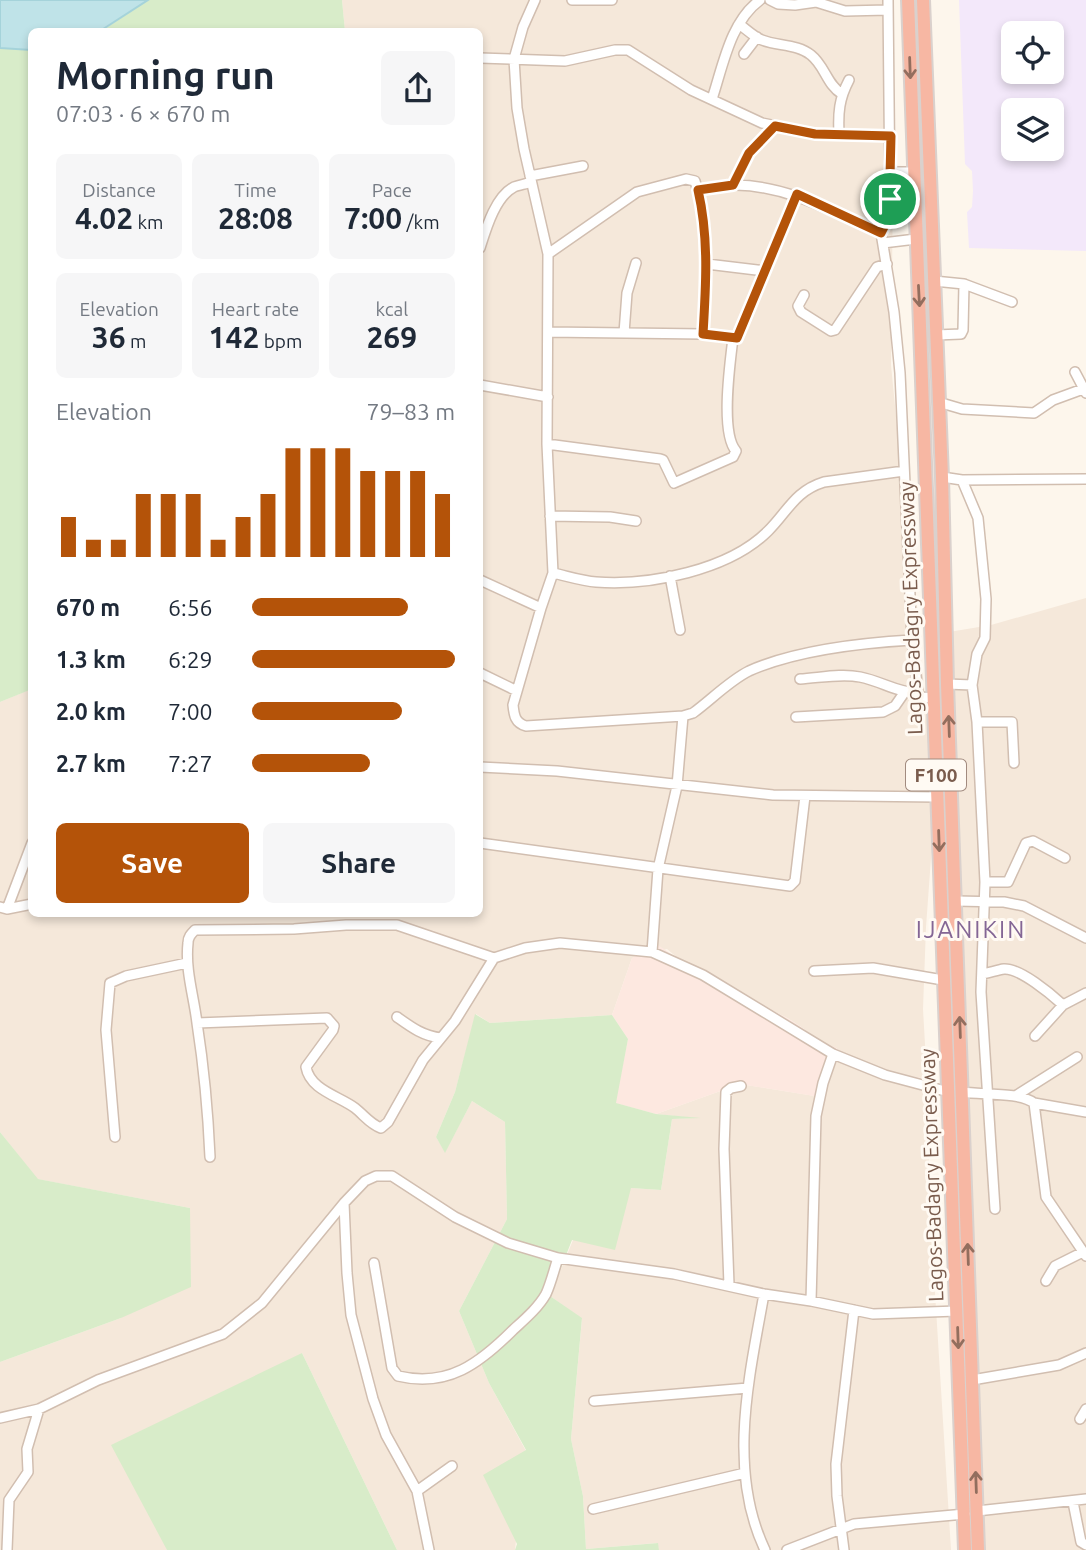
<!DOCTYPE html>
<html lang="en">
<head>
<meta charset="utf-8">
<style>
	:root { --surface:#fff; --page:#f6f6f7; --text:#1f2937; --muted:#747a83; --accent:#b45309 }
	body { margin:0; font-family:Ubuntu,sans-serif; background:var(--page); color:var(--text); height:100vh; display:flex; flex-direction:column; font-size:26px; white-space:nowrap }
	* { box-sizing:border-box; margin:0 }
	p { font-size:23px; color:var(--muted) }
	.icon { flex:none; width:38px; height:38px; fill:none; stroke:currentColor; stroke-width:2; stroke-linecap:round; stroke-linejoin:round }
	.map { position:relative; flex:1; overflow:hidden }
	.side { position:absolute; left:28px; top:28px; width:455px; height:889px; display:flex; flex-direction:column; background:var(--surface); border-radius:10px; box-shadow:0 4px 10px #0003 }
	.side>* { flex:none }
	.buttons { position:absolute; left:1001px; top:21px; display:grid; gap:14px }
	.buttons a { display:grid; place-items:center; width:63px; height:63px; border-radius:10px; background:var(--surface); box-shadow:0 4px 10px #0003; font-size:35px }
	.pin { position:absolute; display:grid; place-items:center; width:60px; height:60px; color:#fff; margin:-30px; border:4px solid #fff; border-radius:50%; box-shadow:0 2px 7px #0007 }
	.round { display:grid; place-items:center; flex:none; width:74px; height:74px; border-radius:10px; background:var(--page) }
	.overview { display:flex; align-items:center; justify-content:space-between; height:119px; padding:0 28px }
	h1 { font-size:38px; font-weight:700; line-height:52px }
	.metrics { display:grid; grid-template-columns:repeat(3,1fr); gap:10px; height:119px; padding:7px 28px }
	.metrics div { display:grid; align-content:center; border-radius:10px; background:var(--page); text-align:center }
	.metrics b { font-size:30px; font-weight:700 }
	.metrics small { font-size:19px; font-weight:400 }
	.metrics p { font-size:19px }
	.chart { height:196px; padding:14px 28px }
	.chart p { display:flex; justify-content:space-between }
	.chart svg { width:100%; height:126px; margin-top:7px; stroke:var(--accent); stroke-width:6 }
	.cta { display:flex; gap:14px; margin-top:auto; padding:14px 28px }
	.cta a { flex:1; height:80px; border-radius:10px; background:var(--accent); color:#fff; font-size:28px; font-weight:700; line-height:80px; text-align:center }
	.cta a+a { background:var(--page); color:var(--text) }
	ul { padding:0 28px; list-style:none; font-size:23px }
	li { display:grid; grid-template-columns:112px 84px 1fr; align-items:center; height:52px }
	li i { height:18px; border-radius:9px; background:var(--accent) }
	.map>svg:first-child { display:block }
	.residential { fill:#f5e8da }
	.commercial { fill:#fde8e0 }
	.education { fill:#f3e8fa; fill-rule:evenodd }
	.green { fill:#d8ecc9 }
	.water { fill:#bfe3e8; stroke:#a5d3da; stroke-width:2 }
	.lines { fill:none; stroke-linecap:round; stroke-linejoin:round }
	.minor-casing { stroke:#d1beb0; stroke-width:12 }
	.highway-casing { stroke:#dad1cd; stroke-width:16 }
	.minor { stroke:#fff; stroke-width:9 }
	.highway { stroke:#f7b7a3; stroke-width:12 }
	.oneway { stroke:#936e5e }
	.route-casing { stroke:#fff; stroke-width:14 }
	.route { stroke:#b45309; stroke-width:9 }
	.labels { text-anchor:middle; stroke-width:6; stroke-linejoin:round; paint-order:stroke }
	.shield { fill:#fffaf3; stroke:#a28b7f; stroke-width:2 }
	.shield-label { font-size:19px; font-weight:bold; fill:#7a5c4d }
	.street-label { font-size:21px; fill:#7a5c4d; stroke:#fffaf3 }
	.quarter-label { font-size:24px; letter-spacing:2px; fill:#846695; stroke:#fffaf3 }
</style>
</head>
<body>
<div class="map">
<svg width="1086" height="1550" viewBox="0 0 1086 1550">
	<rect width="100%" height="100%" fill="#fdf6ec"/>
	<path class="residential" d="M342,0H884L893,186L891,365L911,569L932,758L934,817L926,927L923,1009L927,1079L883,1071L929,1090V1196L951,1550H659L657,1543L586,1549L583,1496L571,1439L582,1319L550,1296L573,1240L631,1188L661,1190L672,1119L693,1118L656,1114L740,1084L815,1096L818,1132V1042L804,1029L789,1019L750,999L704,970L680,960L667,949L632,958L612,1015L490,1023L476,1014L455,1092L436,1137L445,1152L472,1101L505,1122L507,1219L459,1311L489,1383L526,1451L515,1550H397L302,1353L166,1546L167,1550H0V1362L121,1318L190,1208L37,1179L0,1132V702L31,689L32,914H480V32L345,31Z
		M1086,598V1550H979L949,632L991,625Z"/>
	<path class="commercial" d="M655,943L680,960L704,970L750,999L789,1019L804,1029L818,1042L835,1047L842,1053L882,1071L927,1079L929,1090L841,1056L835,1060L823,1093L818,1137L814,1096L740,1084L656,1114L615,1103L628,1039L612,1015L632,958Z"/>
	<path class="education" d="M959,0H1086V251L969,248L967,212L972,207L973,191L972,171L965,164ZM1013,33H1052V72H1013ZM1013,110H1052V149H1013Z"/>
	<path class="green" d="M148,0H342L345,31L100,32Z
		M0,48L32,50V689L0,702Z
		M475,1014L490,1023L612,1015L628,1039L616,1103L656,1114L701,1118L672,1119L661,1190L631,1188L615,1250L572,1240L550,1296L582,1318L571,1439L583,1496L586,1549L658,1543L659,1550H515L517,1544L483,1475L526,1450L489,1383L459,1311L507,1219L505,1122L472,1101L445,1153L436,1137L455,1092Z
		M0,1132L38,1179L190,1208L191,1287L121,1318L0,1362Z
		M302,1353L397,1550H167L111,1445Z"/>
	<path class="water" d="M0,0H148L100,31L32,32L31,50L0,48Z"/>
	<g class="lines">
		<g class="minor-casing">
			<path id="minor" d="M535,0L523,27L514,59L517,108L524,149L548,254L547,444L553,573L541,608L513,705C514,715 515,723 526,726L683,716L693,713C711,700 729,681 749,671C796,650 860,643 912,640
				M572,0H612
				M770,0L778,4L795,5L816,2L845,11L888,10
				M888,0L890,199L889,217L881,233L894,312L900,373L912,640L918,693L921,697L933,698
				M739,24C746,29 754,37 762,40C777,46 798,44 811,55C825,66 827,85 842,94
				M744,54L757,37
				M480,58L565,61L615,50H628L691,90L762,123L815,134L891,136
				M712,99C723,66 730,22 760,0
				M839,133C838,113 839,99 849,80
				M890,172H914
				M530,176L583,166
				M733,185L749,153L775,126
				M698,190C710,188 724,185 736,185C789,186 833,212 881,233
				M883,243L916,239
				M480,248C486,229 495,197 514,187C519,185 526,184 531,182
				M548,254L637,192L686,179L695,181C711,232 706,282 703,334
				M707,264L765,271
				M934,281L964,284L963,330L961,334L936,335
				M964,284L1012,302
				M804,295L798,306L801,312L831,331L835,330L877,267L887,264
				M548,332L703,334L737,338L797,194
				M624,333L627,293L636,263
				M1075,372L1086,393
				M480,385L548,397
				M938,402L962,409L1034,413L1053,400L1083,389
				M547,444L660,459L663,460L674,483L733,457L736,451C720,433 730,363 733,338
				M942,477L962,480L1086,479
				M962,480L978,518L986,599L985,638L977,654L972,685L977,722L985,882L981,992L995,1209
				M550,516L610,517L636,521
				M553,573C567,576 582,581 596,582C650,586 729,570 768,531C788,511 795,491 824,482L904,471
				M670,576L680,630
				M480,580L541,608
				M480,673L517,691
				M800,679C819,678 841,673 860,677C881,681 898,693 918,693
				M947,684L972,685
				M796,717L883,712L895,706L904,693
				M977,722H1012L1014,763
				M480,767L557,771L773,795L937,797
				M480,843L790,886L795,881L805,796
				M985,882H1008L1026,843L1033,841L1065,858
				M956,901L1004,902L1024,906L1086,938
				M0,907L7,909L32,904
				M7,909L32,843
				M652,952L658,869L677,786L683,716
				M814,971L873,968L943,980
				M982,974C989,973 997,970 1004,969C1020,968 1051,994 1063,1005
				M397,1017C411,1027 423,1036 441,1038
				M197,1023L327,1018L334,1026L333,1030L306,1067C310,1090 339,1096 355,1108C364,1115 370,1124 381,1128L388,1122L423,1060L455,1021L494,958
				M1035,1036L1063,1005L1086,993
				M962,1092C982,1095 1020,1092 1034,1103L1086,1112
				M1017,1095L1077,1057
				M1034,1103L1046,1197L1086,1256
				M115,1137L106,1030L110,983L126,976L187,963
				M210,1157C208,1112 204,1068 197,1023C194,997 185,970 188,943C188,937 191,934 195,930L294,929L346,925H397L494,958L525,948L560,943L652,952L703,975L833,1054L885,1075L949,1092
				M344,1203L347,1273L351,1315L373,1399L386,1435L417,1491L429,1550
				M374,1263L392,1368L398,1376C448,1388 480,1363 513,1330C525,1319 538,1308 546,1294C551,1283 554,1270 558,1258
				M1046,1281L1055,1266L1083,1252
				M729,1285L724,1149L726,1092L731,1088L741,1086
				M764,1294C749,1378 727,1470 765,1550
				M811,1301L816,1116L823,1083L833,1054
				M972,1380L1059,1365L1086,1353
				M594,1401L748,1388
				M0,1418L39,1409L98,1380L223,1334L262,1303L344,1203L365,1181L376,1176H392L455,1217L508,1243L558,1258L674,1274L764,1294L811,1301L873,1314L957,1311
				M1080,1419L1086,1409
				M417,1491L452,1466
				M1073,1502L1081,1542L1086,1545
				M593,1509L745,1473
				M977,1511L1086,1499
				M7,1550L9,1500L28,1472L27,1449L39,1409
				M787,1550L854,1524L965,1514
				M844,1550L837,1496L836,1464L854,1310"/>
		</g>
		<g class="highway-casing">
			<path id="highway" d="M908,0L965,1550
				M923,0L942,477L947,684L978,1550"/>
		</g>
		<use href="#minor" class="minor"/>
		<use href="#highway" class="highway"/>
	</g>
	<defs><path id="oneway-shaft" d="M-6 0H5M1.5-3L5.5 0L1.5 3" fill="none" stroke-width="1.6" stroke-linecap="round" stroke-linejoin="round" transform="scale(1.75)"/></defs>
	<g class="oneway">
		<use href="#oneway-shaft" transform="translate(910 68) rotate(88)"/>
		<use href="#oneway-shaft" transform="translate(919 296) rotate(87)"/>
		<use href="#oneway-shaft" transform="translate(949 726) rotate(-92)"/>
		<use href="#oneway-shaft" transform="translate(939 841) rotate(88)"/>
		<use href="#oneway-shaft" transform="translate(960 1027) rotate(-92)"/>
		<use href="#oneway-shaft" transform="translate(968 1254) rotate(-92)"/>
		<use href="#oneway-shaft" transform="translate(958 1338) rotate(88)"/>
		<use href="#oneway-shaft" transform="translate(976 1482) rotate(-92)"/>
	</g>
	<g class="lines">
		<g class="route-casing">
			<path id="route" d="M775,126L815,134L891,136L889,217L881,233L797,194L737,338L703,334C706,285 709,238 698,190L733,185L749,153Z"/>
		</g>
		<use href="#route" class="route"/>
	</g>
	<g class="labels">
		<rect class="shield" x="906" y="759.5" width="60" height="31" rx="5"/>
		<g class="shield-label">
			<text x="936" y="782">F100</text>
		</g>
		<g class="street-label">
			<text transform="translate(911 608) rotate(-92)" y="7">Lagos-Badagry Expressway</text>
			<text transform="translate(932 1175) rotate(-92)" y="7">Lagos-Badagry Expressway</text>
		</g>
		<g class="quarter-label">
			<text x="971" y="938">IJANIKIN</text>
		</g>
	</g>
</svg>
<div class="buttons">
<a><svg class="icon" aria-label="locate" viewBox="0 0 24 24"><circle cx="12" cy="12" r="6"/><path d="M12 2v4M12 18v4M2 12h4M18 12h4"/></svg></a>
<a><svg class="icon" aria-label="layers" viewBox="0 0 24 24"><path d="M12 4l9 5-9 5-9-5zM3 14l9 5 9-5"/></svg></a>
</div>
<div class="pin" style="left:890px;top:199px;background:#1e9e55"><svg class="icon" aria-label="arrive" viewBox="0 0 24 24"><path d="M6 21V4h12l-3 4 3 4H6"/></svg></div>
<section class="side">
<div class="overview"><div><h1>Morning run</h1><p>07:03 · 6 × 670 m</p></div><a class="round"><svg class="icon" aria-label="share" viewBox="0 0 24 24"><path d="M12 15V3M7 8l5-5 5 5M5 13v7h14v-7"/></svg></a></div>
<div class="metrics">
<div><p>Distance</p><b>4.02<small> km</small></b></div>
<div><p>Time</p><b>28:08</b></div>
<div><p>Pace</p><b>7:00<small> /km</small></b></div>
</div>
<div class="metrics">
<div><p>Elevation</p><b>36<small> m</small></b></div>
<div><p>Heart rate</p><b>142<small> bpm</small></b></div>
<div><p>kcal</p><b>269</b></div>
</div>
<div class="chart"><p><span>Elevation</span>79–83 m</p>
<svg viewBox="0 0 160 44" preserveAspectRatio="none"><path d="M5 44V30M15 44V38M25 44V38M35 44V22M45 44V22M55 44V22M65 44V38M75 44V30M85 44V22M95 44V6M105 44V6M115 44V6M125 44V14M135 44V14M145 44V14M155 44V22"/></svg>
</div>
<ul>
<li><b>670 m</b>6:56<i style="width:77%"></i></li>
<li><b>1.3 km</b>6:29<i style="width:100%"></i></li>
<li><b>2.0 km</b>7:00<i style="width:74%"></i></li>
<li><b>2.7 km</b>7:27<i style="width:58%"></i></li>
</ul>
<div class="cta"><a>Save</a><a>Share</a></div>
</section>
</div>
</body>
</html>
